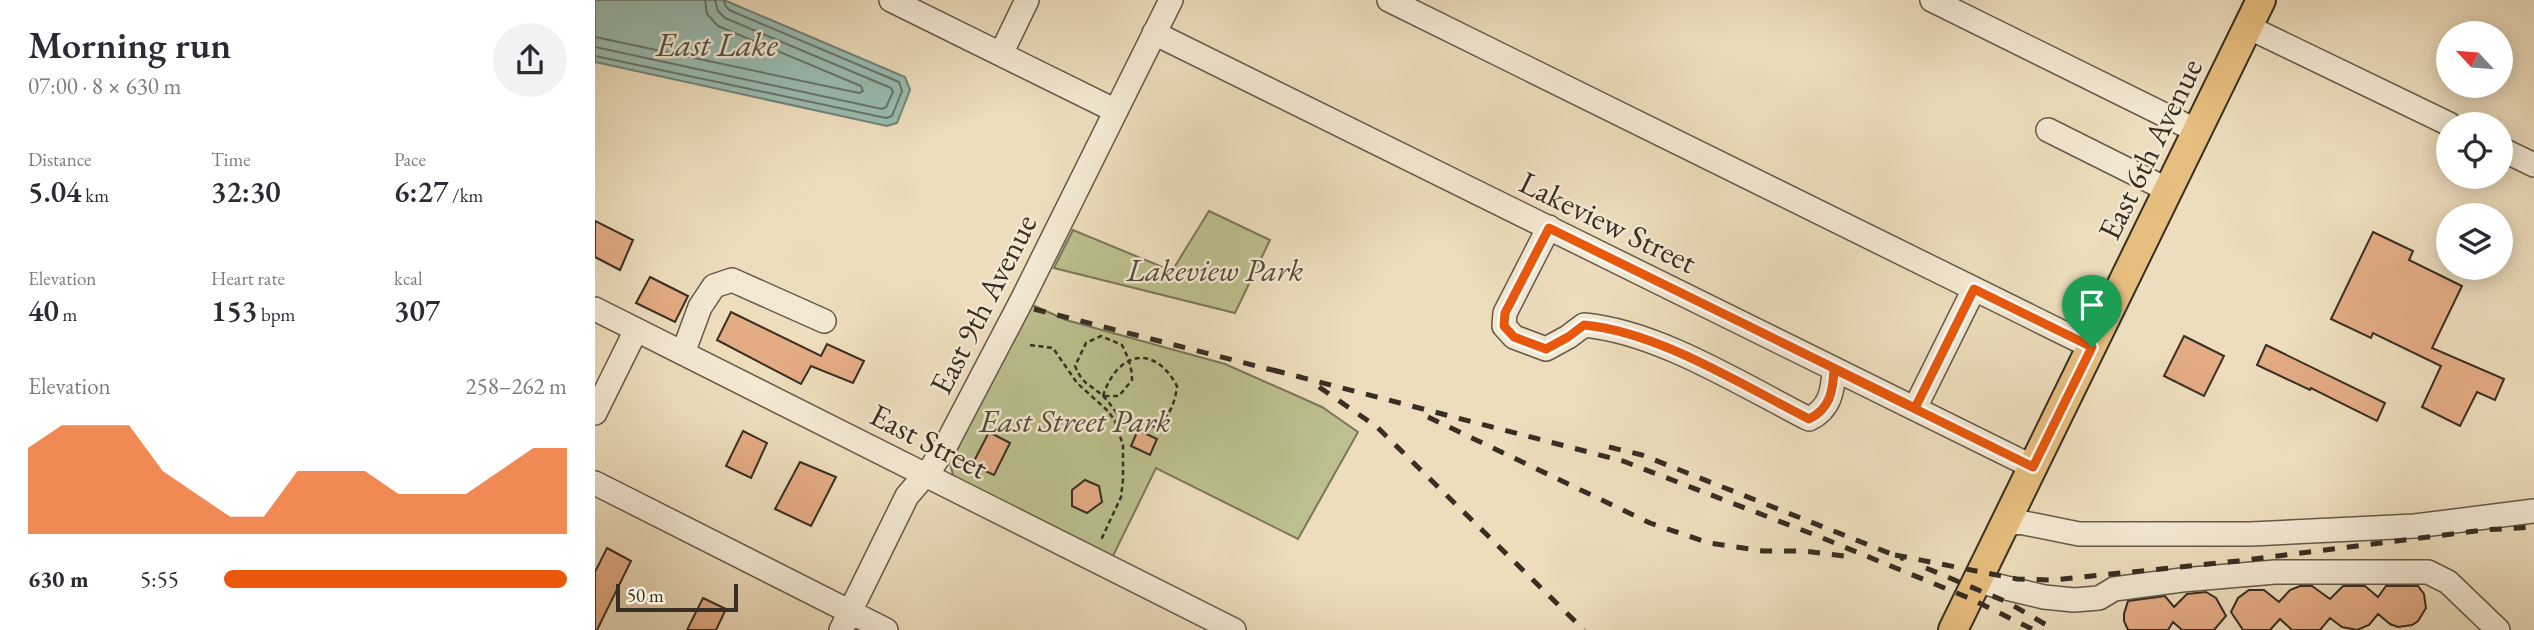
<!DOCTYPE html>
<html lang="en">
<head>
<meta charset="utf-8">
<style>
	:root { --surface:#fff; --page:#f2f2f3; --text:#2b2b33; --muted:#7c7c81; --accent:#ea580c }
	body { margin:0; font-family:"EB Garamond",serif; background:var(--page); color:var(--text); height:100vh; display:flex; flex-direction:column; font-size:26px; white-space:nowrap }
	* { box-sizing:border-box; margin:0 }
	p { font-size:23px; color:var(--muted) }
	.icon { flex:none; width:38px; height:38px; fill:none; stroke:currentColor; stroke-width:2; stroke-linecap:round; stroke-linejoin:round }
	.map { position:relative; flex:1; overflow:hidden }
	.details { display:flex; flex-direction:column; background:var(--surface); width:595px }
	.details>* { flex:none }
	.needle { width:46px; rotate:296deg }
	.fabs { position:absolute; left:1841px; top:21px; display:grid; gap:14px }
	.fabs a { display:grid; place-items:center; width:77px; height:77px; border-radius:50%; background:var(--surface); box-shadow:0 4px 18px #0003; font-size:35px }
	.scale { position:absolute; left:21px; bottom:18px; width:122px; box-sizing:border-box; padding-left:7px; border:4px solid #382e24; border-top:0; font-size:19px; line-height:24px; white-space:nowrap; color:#382e24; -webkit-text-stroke:5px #f3e9d3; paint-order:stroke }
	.pin { position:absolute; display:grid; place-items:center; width:60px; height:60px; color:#fff; margin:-72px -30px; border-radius:50% 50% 50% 0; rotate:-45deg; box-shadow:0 0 7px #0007 }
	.pin .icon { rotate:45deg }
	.round { display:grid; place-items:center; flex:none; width:74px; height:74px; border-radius:37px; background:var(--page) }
	.summary { display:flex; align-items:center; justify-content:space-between; height:119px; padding:0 28px }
	h1 { font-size:38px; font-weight:600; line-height:52px }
	.figures { display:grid; grid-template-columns:repeat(3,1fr); gap:10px; height:119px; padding:7px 28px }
	.figures div { display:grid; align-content:center }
	.figures b { font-size:30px; font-weight:600 }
	.figures small { font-size:19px; font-weight:400 }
	.figures p { font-size:19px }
	.chart { height:196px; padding:14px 28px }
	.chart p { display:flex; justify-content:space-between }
	.chart svg { width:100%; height:126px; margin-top:7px; fill:var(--accent); opacity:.7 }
	ul { padding:0 28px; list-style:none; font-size:23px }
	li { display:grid; grid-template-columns:112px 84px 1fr; align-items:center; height:52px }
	li i { height:18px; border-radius:9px; background:var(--accent) }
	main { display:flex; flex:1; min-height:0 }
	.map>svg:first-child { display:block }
	.green { fill:#bcc08e; stroke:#7a7759; stroke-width:2 }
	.water { fill:#99bcb1; stroke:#728379; stroke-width:2 }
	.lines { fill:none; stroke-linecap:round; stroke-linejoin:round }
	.shore { stroke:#68756a; stroke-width:2 }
	.building { fill:#e4ac85; stroke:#382e24; stroke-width:2 }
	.minor-casing { stroke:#655a4a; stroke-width:26 }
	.major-casing { stroke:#382e24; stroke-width:32 }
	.path { stroke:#382e24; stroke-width:2.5; stroke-dasharray:5 3.5; stroke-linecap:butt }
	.minor { stroke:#f3e9d3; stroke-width:23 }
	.major { stroke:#e6be7e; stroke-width:28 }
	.rail { stroke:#382e24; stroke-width:5; stroke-dasharray:12 12; stroke-linecap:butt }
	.route-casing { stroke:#fff; stroke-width:14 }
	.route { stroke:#ea580c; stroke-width:9 }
	.labels { text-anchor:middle; stroke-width:5; stroke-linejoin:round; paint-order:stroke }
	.street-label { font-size:32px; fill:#382e24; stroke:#f3e9d3 }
	.park-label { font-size:32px; font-style:italic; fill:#524b39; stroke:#f3e9d3 }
	.water-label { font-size:33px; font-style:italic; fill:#505247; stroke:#f3e9d3 }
</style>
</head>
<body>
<main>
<section class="details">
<div class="summary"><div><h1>Morning run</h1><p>07:00 · 8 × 630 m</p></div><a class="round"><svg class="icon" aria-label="share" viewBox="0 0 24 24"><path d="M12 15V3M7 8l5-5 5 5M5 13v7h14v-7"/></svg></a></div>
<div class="figures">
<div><p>Distance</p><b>5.04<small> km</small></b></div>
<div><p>Time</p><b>32:30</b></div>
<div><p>Pace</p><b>6:27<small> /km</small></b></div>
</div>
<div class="figures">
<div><p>Elevation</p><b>40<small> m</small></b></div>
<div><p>Heart rate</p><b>153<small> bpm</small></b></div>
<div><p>kcal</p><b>307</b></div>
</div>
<div class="chart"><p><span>Elevation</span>258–262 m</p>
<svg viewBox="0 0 160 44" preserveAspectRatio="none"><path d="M0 44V14L10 6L20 6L30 6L40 22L50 30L60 38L70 38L80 22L90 22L100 22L110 30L120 30L130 30L140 22L150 14L160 14V44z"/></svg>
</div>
<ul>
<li><b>630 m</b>5:55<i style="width:100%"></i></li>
</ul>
</section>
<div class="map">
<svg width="1939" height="630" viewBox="0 0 1939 630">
	<rect width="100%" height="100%" fill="#edddbc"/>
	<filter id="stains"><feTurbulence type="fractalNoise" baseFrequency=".00286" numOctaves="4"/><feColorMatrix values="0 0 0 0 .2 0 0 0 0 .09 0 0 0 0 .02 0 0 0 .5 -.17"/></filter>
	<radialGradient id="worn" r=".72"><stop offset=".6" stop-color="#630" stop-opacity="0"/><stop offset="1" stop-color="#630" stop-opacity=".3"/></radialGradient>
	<path class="green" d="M614,211L675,240L640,313L459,268L478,230L577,271Z
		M435,304L471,320L630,364L727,407L763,432L703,539L561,468L517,558L359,479L355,463Z"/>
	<path class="water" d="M0,0H129L310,77L315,90L302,123L292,126L0,62Z"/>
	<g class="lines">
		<path class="shore" d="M0,37L264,93L268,91L266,86L123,26L112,14L110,0
			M0,47L287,109L291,107L298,92L296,88L130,18L123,11L120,0
			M0,56L291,118L297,116L307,91L304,82L134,10L130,5L129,0"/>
	</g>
	<path class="building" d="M0,221L38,240L25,270L0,257Z
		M1778,232L1818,251L1814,260L1867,286L1837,348L1909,379L1900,400L1882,392L1865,426L1827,407L1846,366L1778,333L1776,338L1736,319Z
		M55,277L93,296L80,322L41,303Z
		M136,312L226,356L232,344L269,361L258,383L216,366L206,384L122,340Z
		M1589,336L1629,356L1609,396L1569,376Z
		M1671,345L1790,403L1782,421L1716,388L1715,390L1662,365Z
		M543,430L562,439L555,455L536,446Z
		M148,431L172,443L156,478L131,466Z
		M394,432L415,443L399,475L377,465Z
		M205,462L241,477L216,526L180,509Z
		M490,480L504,486L507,502L492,513L477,506V490Z
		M12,548L36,561L2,630H0V572Z
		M1705,586H1717L1735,599L1748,586H1770L1783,597L1791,586H1823L1829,594L1831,608L1823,621L1817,625L1803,627L1795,624L1783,614L1774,625L1762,630L1747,627L1735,618L1725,630H1697L1685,619L1675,630H1648L1636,612L1643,598L1654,590H1669L1684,602L1695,590Z
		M1611,592L1621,598L1631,616L1619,630H1587L1578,622L1573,630H1533L1529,621V614L1533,601L1570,596L1579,607L1592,594Z
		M108,598L131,609L121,630H92Z"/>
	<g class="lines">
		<g class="minor-casing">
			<path id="minor" d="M296,0L521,111
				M794,0L1497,347
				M1337,0L1602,131
				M1653,27L1854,124
				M559,33L1438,467
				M406,54L432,0
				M1453,130L1573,190
				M1906,149L1939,165
				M954,227L910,313L909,326L919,337L951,349L973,337L989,325C1064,332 1147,385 1214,419C1235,409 1238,391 1239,369
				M0,309L639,630
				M88,353L105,307L119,286L137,280L229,321
				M1320,408L1379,289
				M0,413L41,330
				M0,483L291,630
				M1409,525L1424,522L1484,534H1656L1820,526L1939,511
				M1382,581L1449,597L1479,600L1504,598L1519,589L1587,580L1680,572H1833L1853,582L1903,630
				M246,630L312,496L337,467L351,445L428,298L576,0"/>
		</g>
		<g class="major-casing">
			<path id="major" d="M1358,630L1666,0"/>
		</g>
		<path class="path" d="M435,345L458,348L482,383L513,411L520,421L528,445V480L526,497L506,540
			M508,396C522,352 559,343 582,386C579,414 563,439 531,422C522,416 517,405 509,397C496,384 489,387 480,366L491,343L506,336L527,345C533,357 537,367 537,380L524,396H508"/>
		<use href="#minor" class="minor"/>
		<use href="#major" class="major"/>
		<path class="rail" d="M439,309L685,372
			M678,370L1028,461L1220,535L1374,598L1439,630
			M724,387L782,427L989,630
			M833,417L1055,523L1114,543L1168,551H1210L1256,557
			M1014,447L1047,455L1309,559
			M1300,555L1422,579L1458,580L1643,561L1888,530L1939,527
			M1331,568L1412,602L1460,630"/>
	</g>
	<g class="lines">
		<g class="route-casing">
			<path id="route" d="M1497,347L1379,289L1320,408C1198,348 1076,288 954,228L910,313L909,326L919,337L951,349L973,337L989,325C1064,332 1147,385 1214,419C1235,409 1238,391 1239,369L1438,467L1497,347"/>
		</g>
		<use href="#route" class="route"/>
	</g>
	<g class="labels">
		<g class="street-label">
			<text transform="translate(1555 149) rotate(-64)" y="11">East 6th Avenue</text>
			<text transform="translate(1013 222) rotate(26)" y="11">Lakeview Street</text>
			<text transform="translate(388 304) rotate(-63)" y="11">East 9th Avenue</text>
			<text transform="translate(334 441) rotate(27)" y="11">East Street</text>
		</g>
		<g class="park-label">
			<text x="620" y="281">Lakeview Park</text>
			<text x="480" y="432">East Street Park</text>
		</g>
		<g class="water-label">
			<text x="122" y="56">East Lake</text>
		</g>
	</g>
	<rect width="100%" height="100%" filter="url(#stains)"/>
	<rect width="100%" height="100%" fill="url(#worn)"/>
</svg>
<div class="fabs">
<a><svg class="needle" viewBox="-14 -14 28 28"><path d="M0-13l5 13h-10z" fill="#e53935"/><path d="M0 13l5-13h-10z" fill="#7c7c81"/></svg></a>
<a><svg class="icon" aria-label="locate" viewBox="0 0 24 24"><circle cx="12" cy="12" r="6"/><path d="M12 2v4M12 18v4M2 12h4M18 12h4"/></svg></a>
<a><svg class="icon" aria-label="layers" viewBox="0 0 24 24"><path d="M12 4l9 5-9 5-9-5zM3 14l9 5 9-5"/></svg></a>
</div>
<div class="scale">50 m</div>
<div class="pin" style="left:1497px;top:347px;background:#1e9e55"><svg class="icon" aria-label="arrive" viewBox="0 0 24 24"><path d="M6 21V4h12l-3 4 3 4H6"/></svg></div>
</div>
</main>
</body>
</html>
